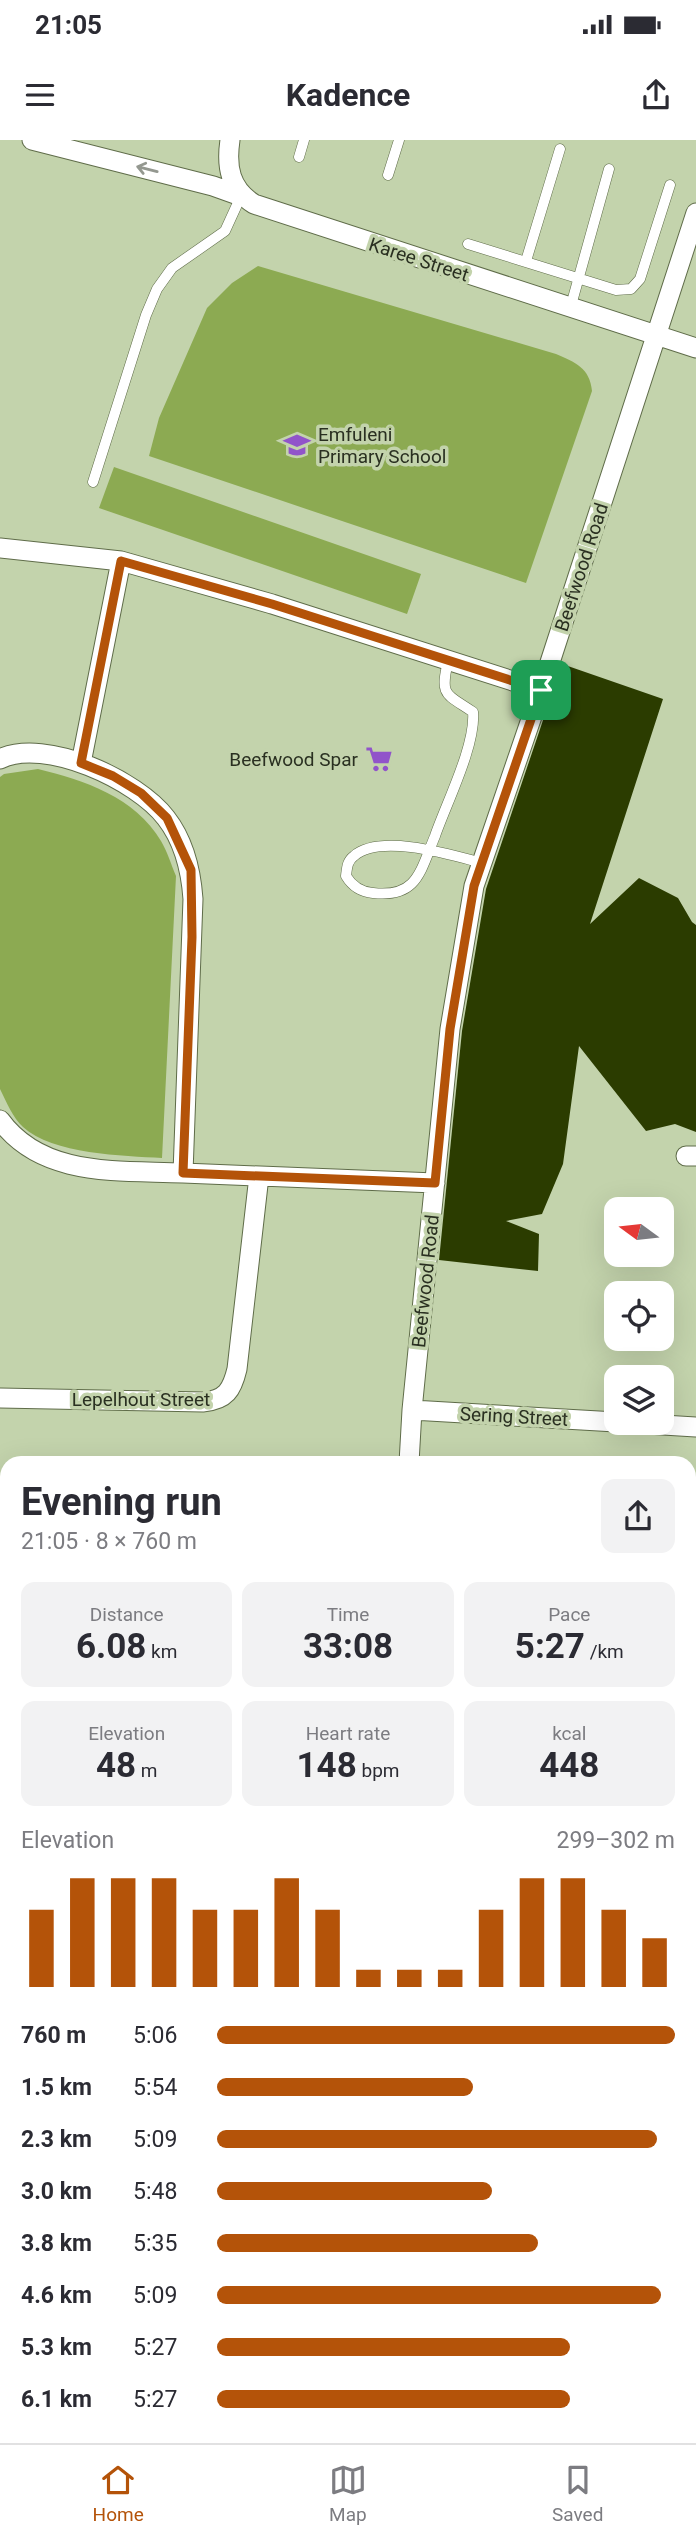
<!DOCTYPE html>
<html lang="en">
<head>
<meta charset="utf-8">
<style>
	:root { --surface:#fff; --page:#f2f2f3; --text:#2b2b33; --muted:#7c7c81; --line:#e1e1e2; --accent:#b45309 }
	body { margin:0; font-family:Roboto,sans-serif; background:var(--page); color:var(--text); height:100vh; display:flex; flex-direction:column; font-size:26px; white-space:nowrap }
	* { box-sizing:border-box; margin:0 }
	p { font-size:23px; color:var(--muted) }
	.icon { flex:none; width:38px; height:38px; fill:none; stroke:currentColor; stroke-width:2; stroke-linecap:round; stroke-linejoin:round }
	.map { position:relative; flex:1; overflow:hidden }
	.details { position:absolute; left:0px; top:1316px; width:696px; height:987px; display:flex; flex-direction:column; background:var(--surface); border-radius:21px 21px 0 0; box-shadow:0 7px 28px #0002 }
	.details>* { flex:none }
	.needle { width:46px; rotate:285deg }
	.buttons { position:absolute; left:604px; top:1057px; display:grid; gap:14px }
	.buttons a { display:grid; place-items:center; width:70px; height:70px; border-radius:14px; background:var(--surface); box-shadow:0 7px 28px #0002; font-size:35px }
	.pin { position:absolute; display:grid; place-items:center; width:60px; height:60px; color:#fff; margin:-30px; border-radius:14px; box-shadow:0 4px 10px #0006 }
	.round { display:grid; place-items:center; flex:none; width:74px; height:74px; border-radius:14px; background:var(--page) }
	.headline { display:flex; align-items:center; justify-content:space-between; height:119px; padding:0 21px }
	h1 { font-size:38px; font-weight:700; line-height:52px }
	.metrics { display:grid; grid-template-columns:repeat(3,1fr); gap:10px; height:119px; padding:7px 21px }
	.metrics div { display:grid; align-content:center; border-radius:14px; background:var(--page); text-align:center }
	.metrics b { font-size:35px; font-weight:700 }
	.metrics small { font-size:19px; font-weight:400 }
	.metrics p { font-size:19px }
	.chart { height:196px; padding:14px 21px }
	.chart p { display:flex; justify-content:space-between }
	.chart svg { width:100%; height:126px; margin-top:7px; stroke:var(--accent); stroke-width:6 }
	ul { padding:0 21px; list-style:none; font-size:23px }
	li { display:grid; grid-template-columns:112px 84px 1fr; align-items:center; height:52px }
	li i { height:18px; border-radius:9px; background:var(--accent) }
	.status { display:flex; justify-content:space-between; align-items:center; height:49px; padding:0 35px; background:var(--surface); direction:ltr }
	.status svg { height:19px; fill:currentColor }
	header { display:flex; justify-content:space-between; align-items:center; height:91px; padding:0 21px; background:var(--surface); font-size:32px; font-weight:700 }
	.dock { display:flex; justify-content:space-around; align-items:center; height:98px; border-top:2px solid var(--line); background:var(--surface); font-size:19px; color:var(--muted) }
	.dock a { display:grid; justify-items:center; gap:4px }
	.dock .current { color:var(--accent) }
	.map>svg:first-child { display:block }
	.green { fill:#8caa52 }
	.building { fill:#2b3c00 }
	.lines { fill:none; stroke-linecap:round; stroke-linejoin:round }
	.lane-casing { stroke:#5f6c49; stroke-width:11 }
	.street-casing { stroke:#5f6c49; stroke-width:21 }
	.secondary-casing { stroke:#5f6c49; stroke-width:30 }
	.lane { stroke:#fff; stroke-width:10 }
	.street { stroke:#fff; stroke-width:19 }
	.secondary { stroke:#fff; stroke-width:28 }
	.oneway { stroke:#949890 }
	.route-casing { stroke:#fff; stroke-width:14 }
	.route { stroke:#b45309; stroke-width:9 }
	.labels { text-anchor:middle; stroke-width:7; stroke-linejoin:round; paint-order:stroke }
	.street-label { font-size:19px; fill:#2a3021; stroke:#c3d3ac }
	.poi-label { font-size:19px; fill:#2a3021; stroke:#c3d3ac; text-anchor:start }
</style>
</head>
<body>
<div class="status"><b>21:05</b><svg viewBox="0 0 49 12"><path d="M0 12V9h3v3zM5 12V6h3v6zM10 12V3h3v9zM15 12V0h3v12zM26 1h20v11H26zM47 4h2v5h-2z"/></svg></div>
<header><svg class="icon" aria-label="menu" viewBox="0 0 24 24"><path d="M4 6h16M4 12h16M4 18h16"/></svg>Kadence<svg class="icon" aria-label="share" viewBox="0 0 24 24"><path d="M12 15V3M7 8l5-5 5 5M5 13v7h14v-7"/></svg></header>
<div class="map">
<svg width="696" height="2303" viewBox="0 0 696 2303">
	<rect width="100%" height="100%" fill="#c3d3ac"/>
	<path class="green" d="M258,126L556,214C575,222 590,228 592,251L526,443L149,316L159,278L207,168L232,143Z
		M114,327L421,434L407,474L99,368Z
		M38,629C84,640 135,657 161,701C167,711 171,724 176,736L162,1018C124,1016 52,1014 23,987C13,978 6,961 0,949V637L4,634Z"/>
	<path class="building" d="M562,524L663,559L590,784L639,738L678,758L692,782L696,785V992L675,984L646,991L579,906L563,1024L542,1074L506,1081L539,1094L538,1131L439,1120L462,891L486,749Z"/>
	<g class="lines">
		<g class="lane-casing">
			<path id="lane" d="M299,17L304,0
				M388,35L399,0
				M468,104L616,150L631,149L640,139L670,45
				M526,121L560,9
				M570,169L609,29
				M93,342L146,175L157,149L172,128L225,91L241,56
				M448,521C440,556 445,553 473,572C476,605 446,664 435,696C420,732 417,758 373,753C361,752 352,746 346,736C347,728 347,721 354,716C380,693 452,715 482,723
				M690,1856L696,1854
				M690,1912L696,1951
				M690,1974L696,1981"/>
		</g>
		<g class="street-casing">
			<path id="street" d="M32,0L213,46L241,56
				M230,0C226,27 230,49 254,64L696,208
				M0,408L121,421L272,464L541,550
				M0,619C45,597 137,640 166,678C184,701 191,731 193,759L183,1033C119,1030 42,1038 0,980
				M81,623L121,421
				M686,1016H696
				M183,1033L435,1043
				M0,1258L203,1262C226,1260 232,1250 237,1229L259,1036
				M412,1270L616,1282
				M630,1283L696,1287
				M409,1323L412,1270L450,889L474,746L541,550L696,73
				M0,1527H7
				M690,1559L696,1558
				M690,1650H696
				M690,1704L696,1703
				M0,1722L7,1724
				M690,1761L696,1760
				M0,1863H7
				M482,2296L491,2303"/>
		</g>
		<g class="secondary-casing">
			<path id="secondary" d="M0,1417H7
				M690,1442H696
				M0,1453L7,1454
				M690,1480H696"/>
		</g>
		<use href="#lane" class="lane"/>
		<use href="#street" class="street"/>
		<use href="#secondary" class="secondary"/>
	</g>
	<defs><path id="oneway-shaft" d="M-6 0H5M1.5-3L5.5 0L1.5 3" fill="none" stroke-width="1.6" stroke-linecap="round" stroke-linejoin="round" transform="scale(1.75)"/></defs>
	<use class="oneway" href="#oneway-shaft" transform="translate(147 29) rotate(-166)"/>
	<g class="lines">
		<g class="route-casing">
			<path id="route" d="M121,421L272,464L541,550L474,746L450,889L435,1043L183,1033L192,797L191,730L167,678L141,653L113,636L81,623Z"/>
		</g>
		<use href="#route" class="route"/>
	</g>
	<defs>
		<g id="school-bare" transform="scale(2.1)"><path d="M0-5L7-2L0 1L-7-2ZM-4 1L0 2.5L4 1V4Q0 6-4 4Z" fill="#9154ca" stroke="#c3d3ac" stroke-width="2.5" paint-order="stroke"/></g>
		<g id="supermarket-bare" transform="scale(2.1)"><path d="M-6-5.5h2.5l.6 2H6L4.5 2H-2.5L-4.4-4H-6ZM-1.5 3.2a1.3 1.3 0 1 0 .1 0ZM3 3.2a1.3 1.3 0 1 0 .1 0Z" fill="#9154ca" stroke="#c3d3ac" stroke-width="2.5" paint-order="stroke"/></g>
	</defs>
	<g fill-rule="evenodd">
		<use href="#school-bare" x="297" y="305"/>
		<use href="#supermarket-bare" x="379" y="619"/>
	</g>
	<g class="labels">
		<g class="street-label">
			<text transform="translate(419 119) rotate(18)" y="7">Karee Street</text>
			<text transform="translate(581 427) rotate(-72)" y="7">Beefwood Road</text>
			<text transform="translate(425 1141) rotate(-84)" y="7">Beefwood Road</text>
			<text x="141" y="1266">Lepelhout Street</text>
			<text transform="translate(514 1276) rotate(3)" y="7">Sering Street</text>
		</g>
		<g class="poi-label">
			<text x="318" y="301">Emfuleni<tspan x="318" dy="22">Primary School</tspan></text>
			<text x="358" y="626" text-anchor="end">Beefwood Spar</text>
		</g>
	</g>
</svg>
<div class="buttons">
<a><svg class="needle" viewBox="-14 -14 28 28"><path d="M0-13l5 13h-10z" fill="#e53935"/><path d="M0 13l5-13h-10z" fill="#7c7c81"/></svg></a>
<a><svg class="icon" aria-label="locate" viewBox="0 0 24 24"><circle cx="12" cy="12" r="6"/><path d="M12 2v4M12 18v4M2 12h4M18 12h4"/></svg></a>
<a><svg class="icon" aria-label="layers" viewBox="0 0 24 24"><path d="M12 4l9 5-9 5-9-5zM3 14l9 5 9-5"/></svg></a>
</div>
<div class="pin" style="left:541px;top:550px;background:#1e9e55"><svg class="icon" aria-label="arrive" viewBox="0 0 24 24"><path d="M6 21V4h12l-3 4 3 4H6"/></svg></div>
<section class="details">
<div class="headline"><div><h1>Evening run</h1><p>21:05 · 8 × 760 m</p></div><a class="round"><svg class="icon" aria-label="share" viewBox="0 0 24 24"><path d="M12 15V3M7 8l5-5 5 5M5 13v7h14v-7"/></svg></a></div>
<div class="metrics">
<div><p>Distance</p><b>6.08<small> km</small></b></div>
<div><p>Time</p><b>33:08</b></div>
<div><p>Pace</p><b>5:27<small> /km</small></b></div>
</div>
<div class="metrics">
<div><p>Elevation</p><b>48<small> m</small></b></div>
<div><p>Heart rate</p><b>148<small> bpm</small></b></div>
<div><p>kcal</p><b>448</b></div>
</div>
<div class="chart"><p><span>Elevation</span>299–302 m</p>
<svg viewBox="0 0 160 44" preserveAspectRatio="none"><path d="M5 44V17M15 44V6M25 44V6M35 44V6M45 44V17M55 44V17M65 44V6M75 44V17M85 44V38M95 44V38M105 44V38M115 44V17M125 44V6M135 44V6M145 44V17M155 44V27"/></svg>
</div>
<ul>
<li><b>760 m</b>5:06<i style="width:100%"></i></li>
<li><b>1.5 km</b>5:54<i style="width:56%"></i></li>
<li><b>2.3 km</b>5:09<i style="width:96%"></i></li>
<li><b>3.0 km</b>5:48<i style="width:60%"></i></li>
<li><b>3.8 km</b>5:35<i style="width:70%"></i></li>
<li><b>4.6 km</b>5:09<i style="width:97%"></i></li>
<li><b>5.3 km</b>5:27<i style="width:77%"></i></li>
<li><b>6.1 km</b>5:27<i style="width:77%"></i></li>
</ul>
</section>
</div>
<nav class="dock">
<a class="current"><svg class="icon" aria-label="home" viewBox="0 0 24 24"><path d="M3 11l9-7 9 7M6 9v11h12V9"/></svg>Home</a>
<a><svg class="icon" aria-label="map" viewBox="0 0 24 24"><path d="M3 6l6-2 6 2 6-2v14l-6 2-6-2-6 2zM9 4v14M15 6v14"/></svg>Map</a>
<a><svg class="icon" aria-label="saved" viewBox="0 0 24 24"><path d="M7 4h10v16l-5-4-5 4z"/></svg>Saved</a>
</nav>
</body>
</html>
